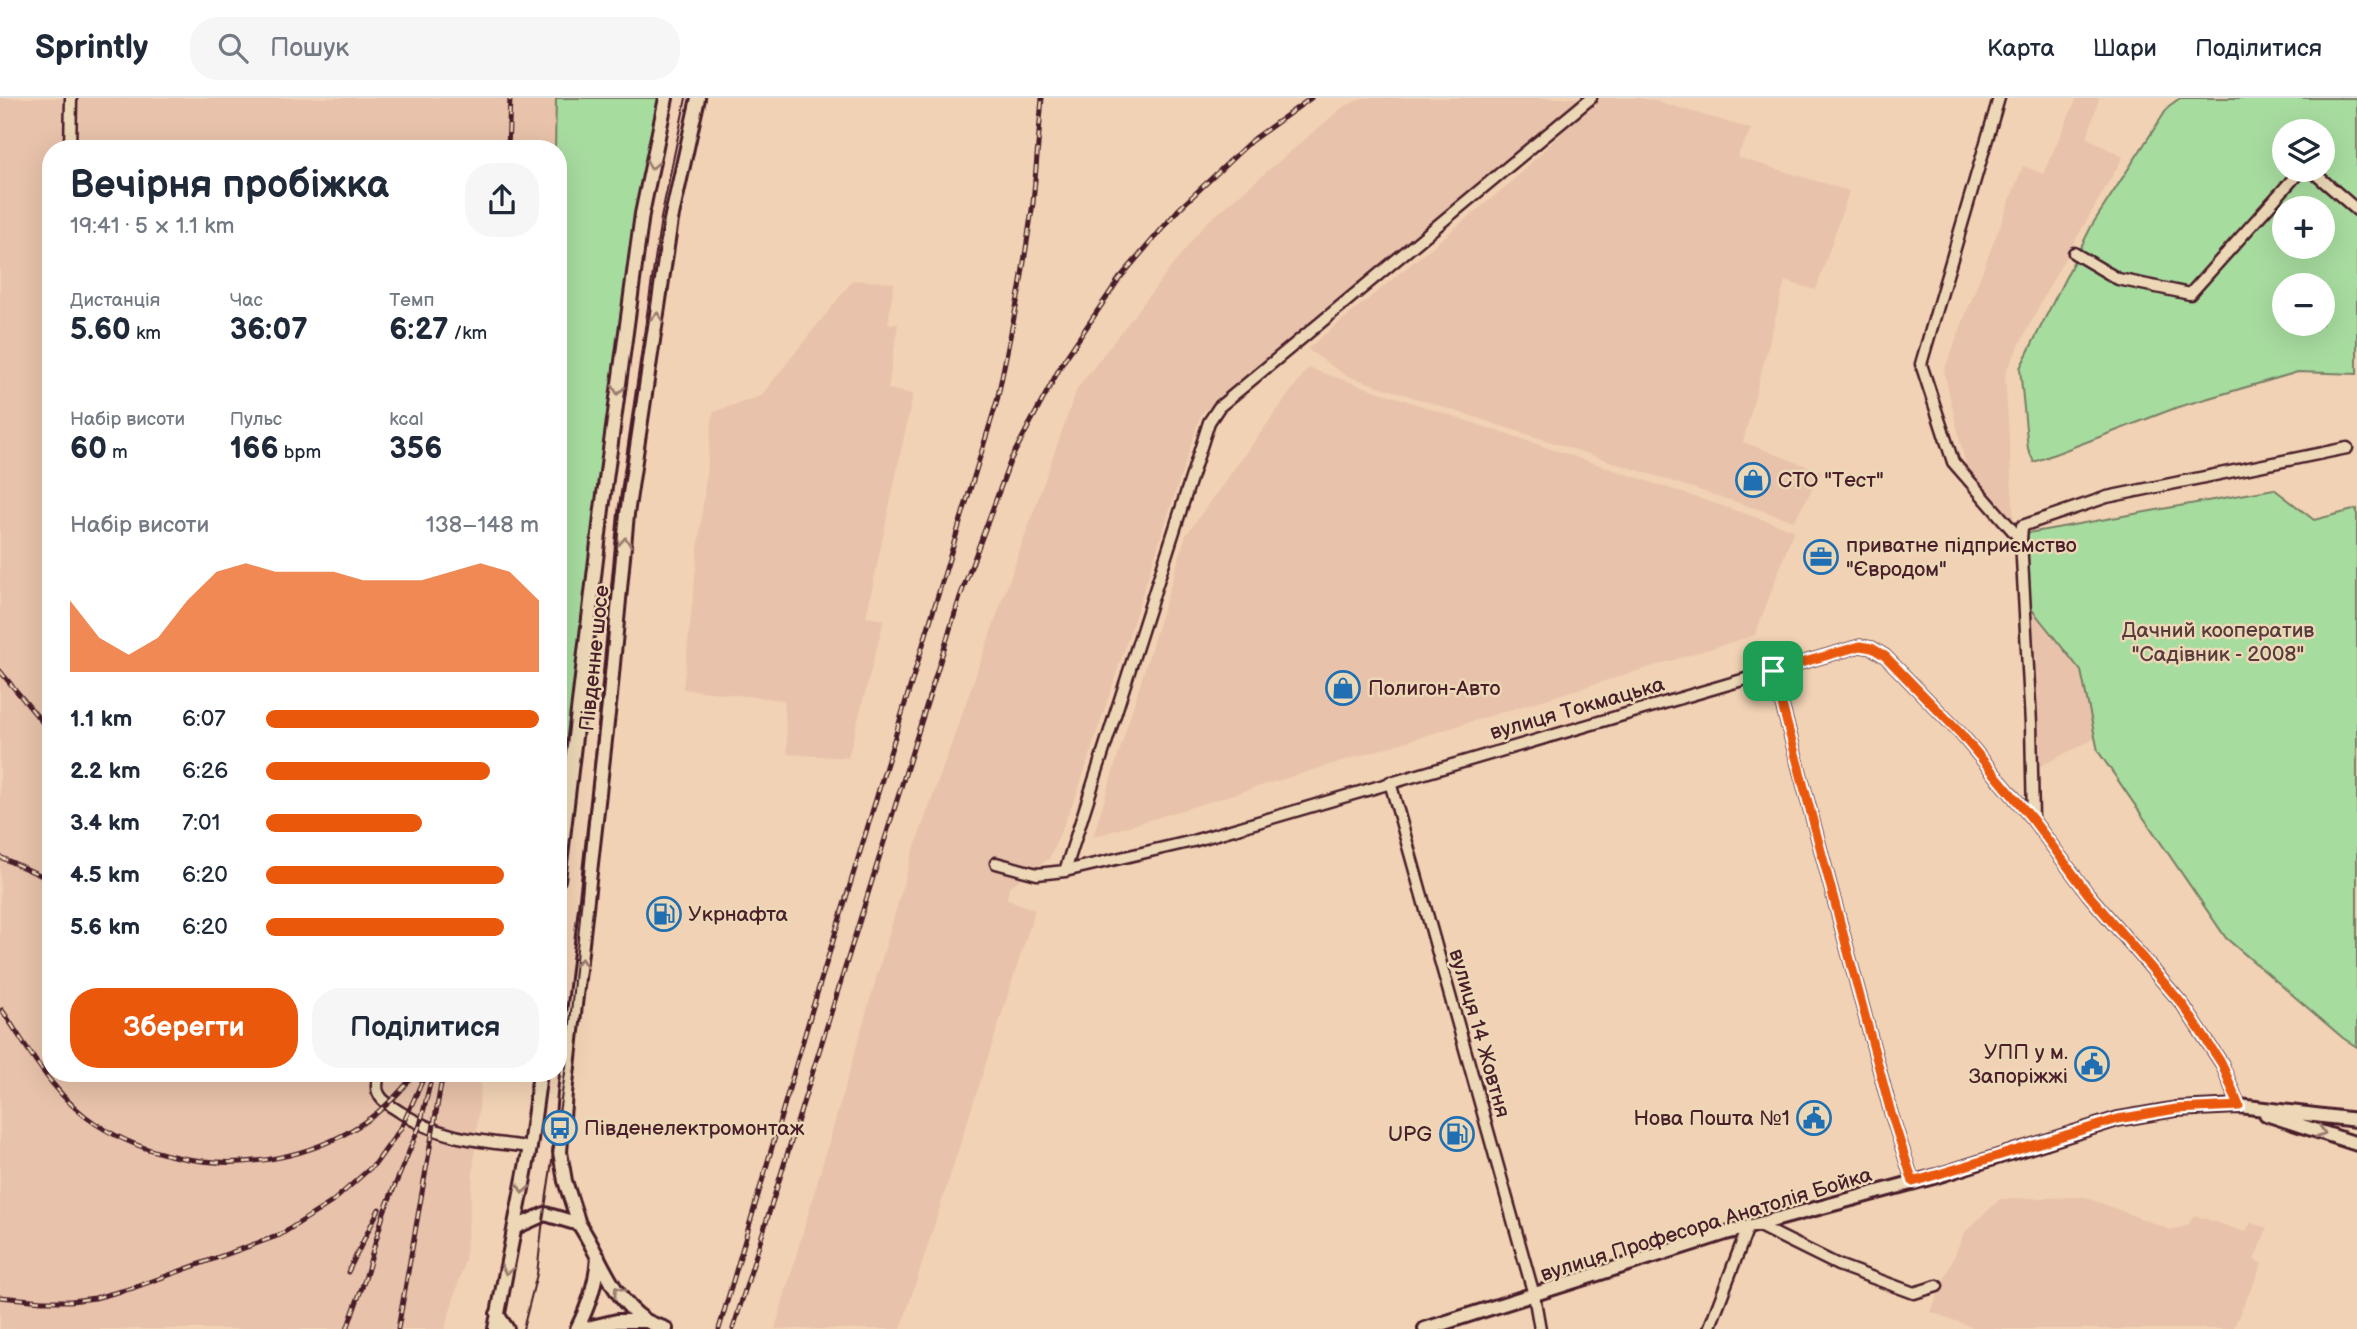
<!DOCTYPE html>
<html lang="uk">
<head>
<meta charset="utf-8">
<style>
	:root { --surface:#fff; --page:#f6f6f7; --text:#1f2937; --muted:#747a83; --line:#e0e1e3; --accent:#ea580c }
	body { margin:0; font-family:"Balsamiq Sans",sans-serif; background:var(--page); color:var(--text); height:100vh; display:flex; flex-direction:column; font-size:26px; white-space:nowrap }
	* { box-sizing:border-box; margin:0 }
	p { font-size:23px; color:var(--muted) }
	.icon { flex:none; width:38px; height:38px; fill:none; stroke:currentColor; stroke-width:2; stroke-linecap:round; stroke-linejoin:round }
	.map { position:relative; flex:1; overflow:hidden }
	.sheet { position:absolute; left:42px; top:42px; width:525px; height:942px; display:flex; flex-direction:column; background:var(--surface); border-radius:28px; box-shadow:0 7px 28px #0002 }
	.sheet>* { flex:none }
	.fabs { position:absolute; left:2272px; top:21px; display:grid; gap:14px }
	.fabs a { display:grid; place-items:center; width:63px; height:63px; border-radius:50%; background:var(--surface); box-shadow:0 7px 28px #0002; font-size:35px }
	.pin { position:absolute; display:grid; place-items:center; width:60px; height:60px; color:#fff; margin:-30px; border-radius:14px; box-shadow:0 4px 10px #0006 }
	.round { display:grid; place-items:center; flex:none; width:74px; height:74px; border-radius:28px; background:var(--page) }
	.headline { display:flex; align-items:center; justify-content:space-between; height:119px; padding:0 28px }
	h1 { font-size:38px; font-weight:800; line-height:52px }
	.figures { display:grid; grid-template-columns:repeat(3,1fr); gap:10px; height:119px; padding:7px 28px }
	.figures div { display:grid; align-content:center }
	.figures b { font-size:30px; font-weight:800 }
	.figures small { font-size:19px; font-weight:400 }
	.figures p { font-size:19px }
	.chart { height:196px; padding:14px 28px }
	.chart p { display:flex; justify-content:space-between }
	.chart svg { width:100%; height:126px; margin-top:7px; fill:var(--accent); opacity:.7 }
	.cta { display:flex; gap:14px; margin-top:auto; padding:14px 28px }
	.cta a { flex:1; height:80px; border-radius:28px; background:var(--accent); color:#fff; font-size:28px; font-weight:800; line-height:80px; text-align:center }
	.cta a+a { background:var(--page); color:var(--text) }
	ul { padding:0 28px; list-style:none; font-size:23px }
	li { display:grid; grid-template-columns:112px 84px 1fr; align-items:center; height:52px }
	li i { height:18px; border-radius:9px; background:var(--accent) }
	header { display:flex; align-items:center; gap:42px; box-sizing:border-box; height:98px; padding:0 35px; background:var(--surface); border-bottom:2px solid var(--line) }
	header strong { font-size:33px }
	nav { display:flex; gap:38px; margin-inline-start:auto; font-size:24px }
	.search { width:490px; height:63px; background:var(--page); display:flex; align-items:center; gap:18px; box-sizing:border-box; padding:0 24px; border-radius:28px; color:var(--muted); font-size:26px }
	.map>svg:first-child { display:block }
	.built { fill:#e8c2aa }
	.green { fill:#a7dc9f; stroke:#787e65; stroke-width:2; fill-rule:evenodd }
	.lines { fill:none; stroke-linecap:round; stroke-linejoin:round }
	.minor-casing { stroke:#4a1f2b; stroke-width:15 }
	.major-casing { stroke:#4a1f2b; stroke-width:18 }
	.minor { stroke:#ecd8b6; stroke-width:10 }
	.major { stroke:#ecd8b6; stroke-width:12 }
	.tram { stroke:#4a1f2b; stroke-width:2 }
	.rail-casing { stroke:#4a1f2b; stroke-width:5 }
	.rail { stroke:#ecd8b6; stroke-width:2.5; stroke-dasharray:8; stroke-linecap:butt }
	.oneway { stroke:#9b7c70 }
	.route-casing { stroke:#fff; stroke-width:14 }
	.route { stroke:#ea580c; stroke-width:9 }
	.labels { text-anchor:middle; stroke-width:5; stroke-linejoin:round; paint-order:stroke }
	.poi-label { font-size:21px; fill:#4a1f2b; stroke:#ecd8b6; text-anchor:start }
	.park-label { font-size:21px; fill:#583b3c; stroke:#ecd8b6 }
	.street-label { font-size:21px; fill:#4a1f2b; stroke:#ecd8b6 }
</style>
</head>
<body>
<header>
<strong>Sprintly</strong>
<div class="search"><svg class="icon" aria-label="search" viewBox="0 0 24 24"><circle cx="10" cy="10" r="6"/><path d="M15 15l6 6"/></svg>Пошук</div>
<nav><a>Карта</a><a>Шари</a><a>Поділитися</a></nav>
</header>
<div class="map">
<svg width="2357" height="1231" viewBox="0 0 2357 1231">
	<rect width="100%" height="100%" fill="#f1d2b4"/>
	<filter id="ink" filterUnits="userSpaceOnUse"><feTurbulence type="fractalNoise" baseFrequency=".0143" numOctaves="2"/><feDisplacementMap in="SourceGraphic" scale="14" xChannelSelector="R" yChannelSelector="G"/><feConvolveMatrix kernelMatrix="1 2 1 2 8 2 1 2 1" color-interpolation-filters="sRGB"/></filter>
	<g filter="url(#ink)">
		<path class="built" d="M0,0H556L555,51H51V975H482L465,1162L445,1231H0Z
			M1363,0H1580L1425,133L1201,316L1079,690L1049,761L1009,789L1007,801L1035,812L901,1231H775L911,760L1077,291L1204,127L1343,9Z
			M1598,0H1640L1656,3L1751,31L1737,59L1849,93L1816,192L1785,183L1743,344L1822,374L1794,423L1345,277L1307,251L1509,86Z
			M2077,0H2099L2087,40L2123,59L2052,183L2005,275L2014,425H2002L1966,368L1944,273L2023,68L2043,76Z
			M853,182L894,185L888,226H898L888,291L913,296L866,519L884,522L848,660L788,656L784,602L683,591L713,314L761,298Z
			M1308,270L1794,432L1755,537L1093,739L1186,437Z
			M2030,506L2081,573L2096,640L2040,668Z
			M2085,1099L2171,1132L2188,1127L2194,1117L2245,1134L2251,1125L2267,1130L2254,1162L2262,1166L2233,1231H1977L1931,1214L1964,1135L2000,1101Z"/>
		<path class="green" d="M556,0H666L660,22L558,782V51H555Z
			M2180,0H2357V276L2298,274L2178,309L2034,364L2028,351L2020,270L2092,127L2169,8ZM2284,33H2322V72H2284ZM2284,110H2322V149H2284ZM2284,187H2322V226H2284Z
			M2274,391L2314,422L2357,411V949L2343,940L2226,840L2098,653L2081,573L2025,503L2028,435Z"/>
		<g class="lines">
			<g class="minor-casing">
				<path id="minor" d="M1999,0L1921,266L1953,364L2021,442L2031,626L2033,722
					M70,51L71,0
					M2303,72L2312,73L2357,112
					M2074,155L2118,181L2190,196L2301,72
					M2021,442L2022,428L2107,399L2347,350
					M1773,573L1891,1015L1913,1084
					M1390,684L1534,1197L1540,1231
					M996,765L1037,776L1065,773L1193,743L1773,573L1860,548L1872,550L1885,558L1961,636L2033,722L2088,796L2183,907L2222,966L2239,1008
					M1065,773L1209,324L1219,309L1591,0
					M379,975C378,981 375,990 379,996C382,1004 393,1009 400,1014C442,1042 481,1043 530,1049
					M1757,1127L1838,1167L1914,1195L1937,1188
					M1709,1231L1748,1129"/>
			</g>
			<g class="major-casing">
				<path id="major" d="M558,782L602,411L642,116L666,0
					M2266,1016L2357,1046
					M579,1126L565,1083L560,1054L565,995L610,598L627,416L671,122L698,0
					M516,1129L545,1116L579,1126C600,1157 612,1201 645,1222C651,1226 659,1228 666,1231
					M497,1216L507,1231
					M495,1231L530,1049L540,975
					M577,1231C589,1207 596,1186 598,1159
					M583,1231L617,1223H646
					M1425,1231L1726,1135L1937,1078L2118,1021L2176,1011L2239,1008L2357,1022"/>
			</g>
			<use href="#minor" class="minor"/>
			<use href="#major" class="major"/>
			<path class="tram" d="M523,1231L537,1176L542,1130L566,968L618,415L661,120L686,0"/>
			<g class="rail-casing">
				<path id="rail" d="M508,51L510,0
					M0,573L51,635
					M0,759L51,782
					M2,912C29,952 55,1000 96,1026C197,1091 344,1073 415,975
					M348,1174L379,1111
					M0,1199L42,1203H71L95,1200L133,1190L280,1137L332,1104L376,1065L401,1030L426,975
					M347,1231L365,1181L384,1114L420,1027L430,986
					M398,1231L443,975
					M719,1231L812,912L997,303L1020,190L1033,105L1042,0
					M733,1231L960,499L1011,361L1063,264L1119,181L1179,111L1251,43L1311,0"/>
			</g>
			<use href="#rail" class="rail"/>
		</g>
		<defs><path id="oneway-chevron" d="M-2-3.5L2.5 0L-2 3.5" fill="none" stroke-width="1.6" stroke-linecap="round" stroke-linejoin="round" transform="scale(1.75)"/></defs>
		<g class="oneway">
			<use href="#oneway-chevron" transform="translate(652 67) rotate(101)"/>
			<use href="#oneway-chevron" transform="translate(657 219) rotate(-81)"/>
			<use href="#oneway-chevron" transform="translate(618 292) rotate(98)"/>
			<use href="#oneway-chevron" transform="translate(625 444) rotate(-85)"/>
			<use href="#oneway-chevron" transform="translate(581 865) rotate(-84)"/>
			<use href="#oneway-chevron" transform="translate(2321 1034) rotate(18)"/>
			<use href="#oneway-chevron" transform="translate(523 1091) rotate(100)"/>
			<use href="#oneway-chevron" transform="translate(507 1172) rotate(102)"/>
			<use href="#oneway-chevron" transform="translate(618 1193) rotate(-125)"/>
		</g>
	</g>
	<g class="lines" filter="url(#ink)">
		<g class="route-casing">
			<path id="route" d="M1860,548L1872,550L1885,558L1961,636L2033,722L2088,796L2183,907L2222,966L2239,1008L2176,1011L2118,1021L1913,1084L1891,1015L1773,573Z"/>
		</g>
		<use href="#route" class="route"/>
	</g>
	<defs>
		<g id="shop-ring" transform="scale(1.75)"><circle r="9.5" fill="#ecd8b6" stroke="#1f6fb2" stroke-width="1.5"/><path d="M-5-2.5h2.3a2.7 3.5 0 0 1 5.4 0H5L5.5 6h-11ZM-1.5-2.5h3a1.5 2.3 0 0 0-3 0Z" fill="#1f6fb2"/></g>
		<g id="office-ring" transform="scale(1.75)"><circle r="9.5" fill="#ecd8b6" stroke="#1f6fb2" stroke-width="1.5"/><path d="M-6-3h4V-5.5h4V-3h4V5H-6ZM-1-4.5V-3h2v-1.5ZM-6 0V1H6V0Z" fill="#1f6fb2"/></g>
		<g id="fuel-ring" transform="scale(1.75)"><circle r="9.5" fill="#ecd8b6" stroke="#1f6fb2" stroke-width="1.5"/><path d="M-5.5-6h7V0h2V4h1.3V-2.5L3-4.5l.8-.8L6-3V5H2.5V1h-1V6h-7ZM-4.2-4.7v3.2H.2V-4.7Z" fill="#1f6fb2"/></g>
		<g id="civic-ring" transform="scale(1.75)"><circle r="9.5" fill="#ecd8b6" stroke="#1f6fb2" stroke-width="1.5"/><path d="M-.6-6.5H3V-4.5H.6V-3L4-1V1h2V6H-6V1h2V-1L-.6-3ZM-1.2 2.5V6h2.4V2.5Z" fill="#1f6fb2"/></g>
		<g id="bus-ring" transform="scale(1.75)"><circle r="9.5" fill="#ecd8b6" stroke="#1f6fb2" stroke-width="1.5"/><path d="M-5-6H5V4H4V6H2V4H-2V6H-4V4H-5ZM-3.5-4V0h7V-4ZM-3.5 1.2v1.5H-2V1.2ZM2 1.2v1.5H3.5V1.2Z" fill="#1f6fb2"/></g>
	</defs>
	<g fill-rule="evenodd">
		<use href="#shop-ring" x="1753" y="382"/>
		<use href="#office-ring" x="1821" y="459"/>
		<use href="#shop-ring" x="1343" y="590"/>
		<use href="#fuel-ring" x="664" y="816"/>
		<use href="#civic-ring" x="2092" y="966"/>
		<use href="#civic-ring" x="1814" y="1020"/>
		<use href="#bus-ring" x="560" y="1030"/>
		<use href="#fuel-ring" x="1457" y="1036"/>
	</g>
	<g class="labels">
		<g class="poi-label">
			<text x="1778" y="389">СТО "Тест"</text>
			<text x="1846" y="454">приватне підприємство<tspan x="1846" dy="24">"Євродом"</tspan></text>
			<text x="1368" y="597">Полигон-Авто</text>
			<text x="688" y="823">Укрнафта</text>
			<text x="2068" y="961" text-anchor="end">УПП у м.<tspan x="2068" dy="24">Запоріжжі</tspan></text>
			<text x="1790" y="1027" text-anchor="end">Нова Пошта №1</text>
			<text x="584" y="1037">Південелектромонтаж</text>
			<text x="1432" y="1043" text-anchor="end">UPG</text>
		</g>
		<g class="park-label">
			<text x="2218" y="539">Дачний кооператив<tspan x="2218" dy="24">"Садівник - 2008"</tspan></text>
		</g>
		<g class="street-label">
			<text transform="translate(594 560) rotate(-84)" y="7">Південне шосе</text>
			<text transform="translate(1577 610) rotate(-16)" y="7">вулиця Токмацька</text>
			<text transform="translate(1480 935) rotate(74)" y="7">вулиця 14 Жовтня</text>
			<text transform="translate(1706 1126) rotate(-17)" y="7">вулиця Професора Анатолія Бойка</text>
		</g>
	</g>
</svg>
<div class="fabs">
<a><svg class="icon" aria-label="layers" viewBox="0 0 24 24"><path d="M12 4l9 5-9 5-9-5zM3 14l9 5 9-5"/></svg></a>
<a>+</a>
<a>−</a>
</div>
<div class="pin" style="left:1773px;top:573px;background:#1e9e55"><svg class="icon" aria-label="arrive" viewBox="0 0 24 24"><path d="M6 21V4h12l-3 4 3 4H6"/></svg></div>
<section class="sheet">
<div class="headline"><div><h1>Вечірня пробіжка</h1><p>19:41 · 5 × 1.1 km</p></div><a class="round"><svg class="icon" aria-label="share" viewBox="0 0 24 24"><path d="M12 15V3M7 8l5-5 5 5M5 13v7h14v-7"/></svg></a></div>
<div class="figures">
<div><p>Дистанція</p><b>5.60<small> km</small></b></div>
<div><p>Час</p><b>36:07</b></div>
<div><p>Темп</p><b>6:27<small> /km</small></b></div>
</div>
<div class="figures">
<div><p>Набір висоти</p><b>60<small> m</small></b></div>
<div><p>Пульс</p><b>166<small> bpm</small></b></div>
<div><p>kcal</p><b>356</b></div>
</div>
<div class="chart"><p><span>Набір висоти</span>138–148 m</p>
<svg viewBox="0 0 160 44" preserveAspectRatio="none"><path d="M0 44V19L10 32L20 38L30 32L40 19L50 9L60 6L70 9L80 9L90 9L100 12L110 12L120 12L130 9L140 6L150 9L160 19V44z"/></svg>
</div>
<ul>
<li><b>1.1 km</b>6:07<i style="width:100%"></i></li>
<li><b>2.2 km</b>6:26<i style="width:82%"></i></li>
<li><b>3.4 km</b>7:01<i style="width:57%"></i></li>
<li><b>4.5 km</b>6:20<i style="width:87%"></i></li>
<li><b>5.6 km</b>6:20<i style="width:87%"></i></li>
</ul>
<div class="cta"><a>Зберегти</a><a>Поділитися</a></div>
</section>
</div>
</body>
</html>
